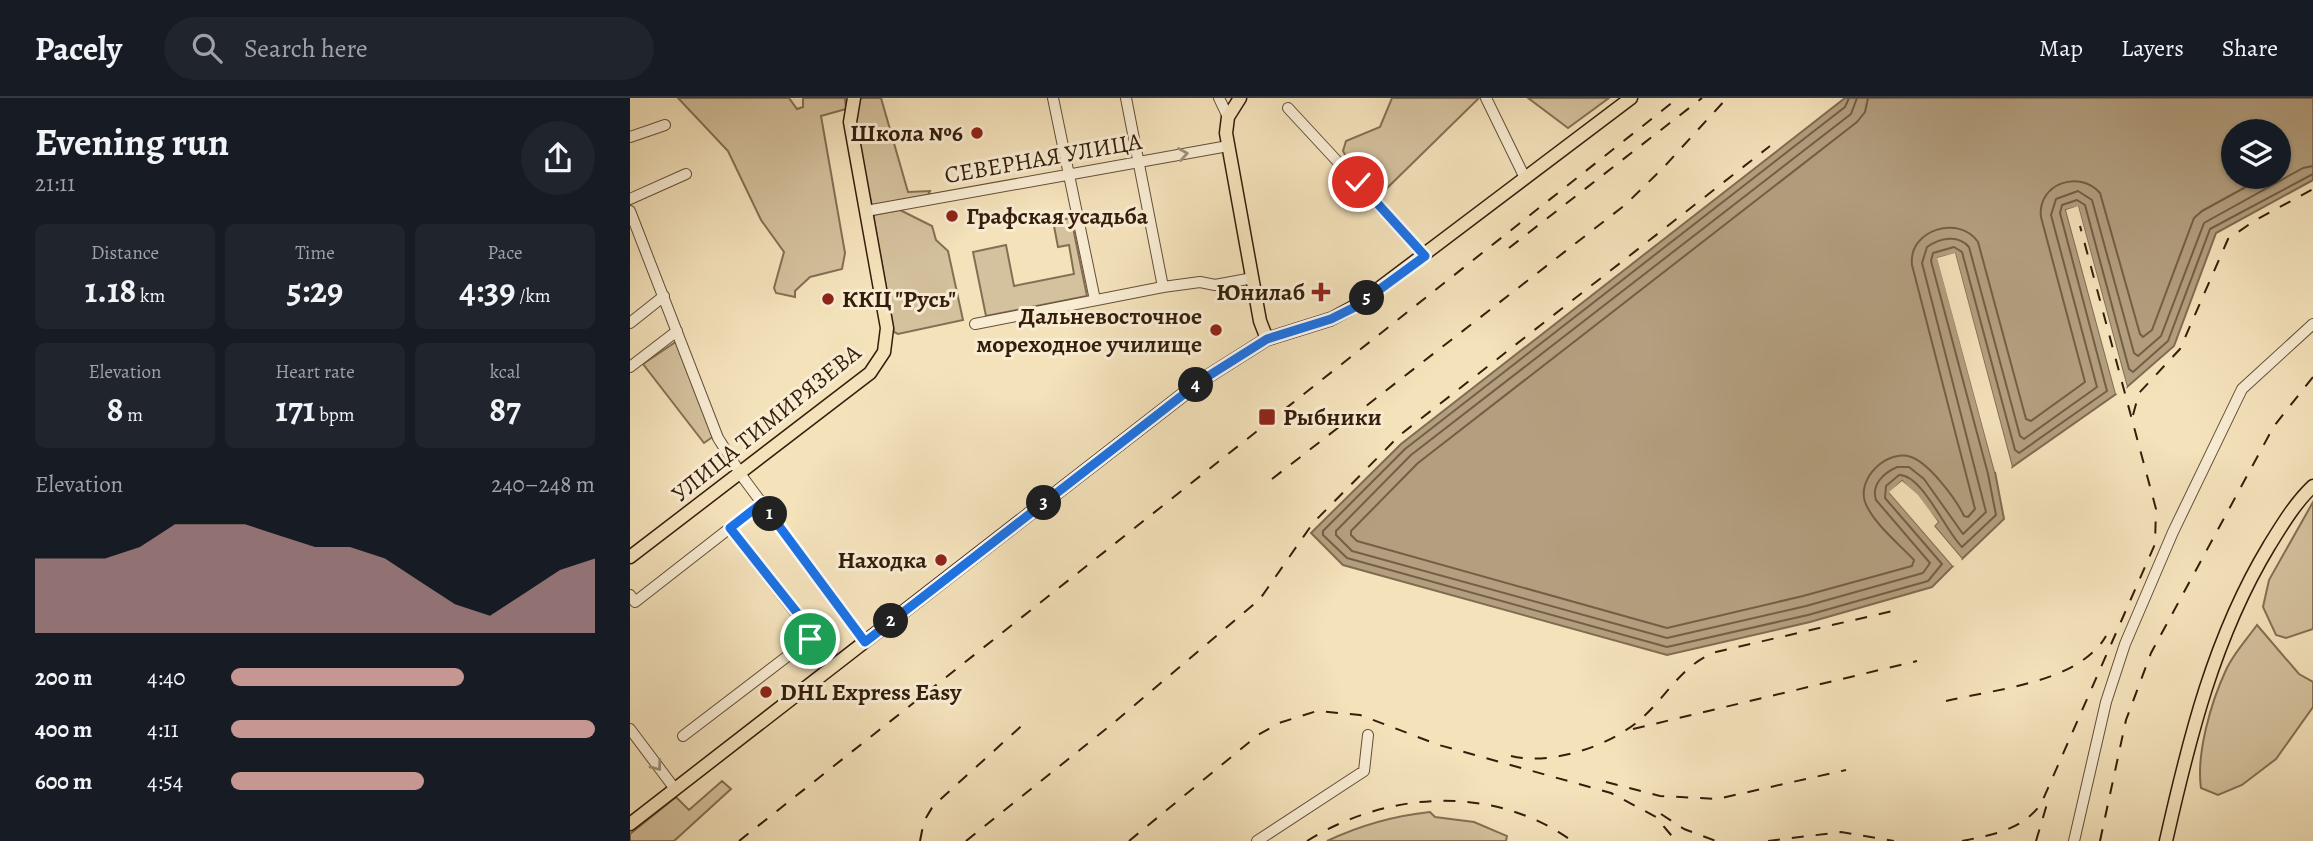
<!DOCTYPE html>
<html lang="en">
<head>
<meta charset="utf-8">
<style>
	:root { --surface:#171b24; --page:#20242c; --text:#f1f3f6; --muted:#9ea1a6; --line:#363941; --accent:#c59692 }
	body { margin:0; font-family:Alegreya,serif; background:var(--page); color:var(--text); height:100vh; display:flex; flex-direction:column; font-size:26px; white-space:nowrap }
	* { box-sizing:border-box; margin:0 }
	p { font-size:23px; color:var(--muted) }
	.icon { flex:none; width:38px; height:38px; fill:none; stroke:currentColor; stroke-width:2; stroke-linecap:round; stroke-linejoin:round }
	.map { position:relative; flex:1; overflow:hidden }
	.panel { display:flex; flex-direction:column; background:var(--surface); width:630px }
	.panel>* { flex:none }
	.buttons { position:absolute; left:1591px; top:21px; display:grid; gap:14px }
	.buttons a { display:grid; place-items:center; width:70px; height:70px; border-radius:50%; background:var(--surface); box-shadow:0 2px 5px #0004; font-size:35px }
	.pin { position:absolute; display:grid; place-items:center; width:60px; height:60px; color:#fff; margin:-30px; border:4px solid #fff; border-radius:50%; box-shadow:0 2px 7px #0007 }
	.km { position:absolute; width:35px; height:35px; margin:-18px; border-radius:50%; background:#222; color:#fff; font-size:19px; line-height:35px; text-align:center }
	.round { display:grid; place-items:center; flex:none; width:74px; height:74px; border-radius:37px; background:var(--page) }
	.overview { display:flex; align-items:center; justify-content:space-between; height:119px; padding:0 35px }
	h1 { font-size:38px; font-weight:700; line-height:52px }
	.stats { display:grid; grid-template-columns:repeat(3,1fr); gap:10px; height:119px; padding:7px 35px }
	.stats div { display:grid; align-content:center; border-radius:10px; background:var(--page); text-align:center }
	.stats b { font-size:35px; font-weight:700 }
	.stats small { font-size:19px; font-weight:400 }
	.stats p { font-size:19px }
	.chart { height:196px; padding:14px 35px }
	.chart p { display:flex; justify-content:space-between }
	.chart svg { width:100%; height:126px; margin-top:7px; fill:var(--accent); opacity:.7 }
	ul { padding:0 35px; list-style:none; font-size:23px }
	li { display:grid; grid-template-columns:112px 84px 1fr; align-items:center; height:52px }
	li i { height:18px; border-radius:9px; background:var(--accent) }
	header { display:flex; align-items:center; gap:42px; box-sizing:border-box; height:98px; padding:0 35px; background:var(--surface); border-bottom:2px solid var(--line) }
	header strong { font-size:33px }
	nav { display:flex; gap:38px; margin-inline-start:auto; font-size:24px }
	.search { width:490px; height:63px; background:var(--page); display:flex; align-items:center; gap:18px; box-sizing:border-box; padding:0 24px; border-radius:38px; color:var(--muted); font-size:26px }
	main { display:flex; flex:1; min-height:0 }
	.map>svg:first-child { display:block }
	.green { fill:#d4c19d; stroke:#846f54; stroke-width:2 }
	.water { fill:#b39f7f; stroke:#816b51; stroke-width:2; fill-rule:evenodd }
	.pier { fill:#f4e2bb }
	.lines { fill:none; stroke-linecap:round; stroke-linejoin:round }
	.shore { stroke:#745e45; stroke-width:2 }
	.minor-casing { stroke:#654e37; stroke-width:12 }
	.major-casing { stroke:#351d0b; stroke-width:15 }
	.minor { stroke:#f8ecd3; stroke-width:10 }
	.major { stroke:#f4e2bb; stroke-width:12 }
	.rail { stroke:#351d0b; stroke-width:2; stroke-dasharray:12 12; stroke-linecap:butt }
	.oneway { stroke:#a08f79 }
	.route-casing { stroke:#fff; stroke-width:14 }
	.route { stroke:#1a73e8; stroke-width:9 }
	.poi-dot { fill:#8f2418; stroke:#f8ecd3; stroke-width:2.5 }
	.labels { text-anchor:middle; stroke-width:6; stroke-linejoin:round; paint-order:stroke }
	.poi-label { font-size:24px; font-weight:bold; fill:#351d0b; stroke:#f8ecd3; text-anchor:end }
	.street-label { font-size:24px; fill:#351d0b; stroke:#f8ecd3 }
</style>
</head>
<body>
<header>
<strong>Pacely</strong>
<div class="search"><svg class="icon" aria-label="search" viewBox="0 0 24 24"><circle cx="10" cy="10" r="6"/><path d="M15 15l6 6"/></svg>Search here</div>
<nav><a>Map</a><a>Layers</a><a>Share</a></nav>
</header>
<main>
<section class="panel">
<div class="overview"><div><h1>Evening run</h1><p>21:11</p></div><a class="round"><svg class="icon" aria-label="share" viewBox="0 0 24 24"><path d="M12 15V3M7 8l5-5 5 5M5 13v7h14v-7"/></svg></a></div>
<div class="stats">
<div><p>Distance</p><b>1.18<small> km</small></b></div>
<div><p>Time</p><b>5:29</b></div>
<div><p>Pace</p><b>4:39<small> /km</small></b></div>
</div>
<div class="stats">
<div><p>Elevation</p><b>8<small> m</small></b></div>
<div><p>Heart rate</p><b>171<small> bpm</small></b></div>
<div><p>kcal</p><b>87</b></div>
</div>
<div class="chart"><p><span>Elevation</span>240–248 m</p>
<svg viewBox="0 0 160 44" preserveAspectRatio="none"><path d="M0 44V18L10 18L20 18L30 14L40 6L50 6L60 6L70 10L80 14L90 14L100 18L110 26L120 34L130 38L140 30L150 22L160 18V44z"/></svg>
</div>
<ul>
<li><b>200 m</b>4:40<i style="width:64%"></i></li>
<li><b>400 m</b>4:11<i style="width:100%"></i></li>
<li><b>600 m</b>4:54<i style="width:53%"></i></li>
</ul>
</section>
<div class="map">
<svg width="1683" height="743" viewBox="0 0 1683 743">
	<rect width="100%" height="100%" fill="#f4e2bb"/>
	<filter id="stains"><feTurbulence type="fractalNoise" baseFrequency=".00286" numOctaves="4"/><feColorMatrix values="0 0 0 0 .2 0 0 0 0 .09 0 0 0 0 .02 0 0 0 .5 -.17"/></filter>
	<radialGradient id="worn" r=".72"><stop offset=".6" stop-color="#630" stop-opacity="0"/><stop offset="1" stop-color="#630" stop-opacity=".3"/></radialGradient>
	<path class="green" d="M48,0H159L167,11L173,9V0H215L216,11L191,18L215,155L212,171L180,179L165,193V199L146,195L144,190L154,154L131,122L98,53Z
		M231,0H251L278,94L300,93L298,97L242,108C236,82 216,21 231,0Z
		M762,0H849L751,96L720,66L713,53L716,43L750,29Z
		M898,0H979L938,30Z
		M270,112L302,128L306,142L318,153L333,222L268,236L264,234L243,117Z
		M441,120L457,198L356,218L343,154L376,147L384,188L444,176L439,147L428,149L423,123Z
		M47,243L84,338L74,345L13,266Z
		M1683,404V531L1656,540L1646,537L1633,509L1639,482Z
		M1627,527L1669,576L1683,584V609L1646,661L1612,687L1588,697L1571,690C1566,656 1581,604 1596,572C1603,556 1617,541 1627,527Z
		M92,683L101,691L44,743H0V736L46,699L59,712Z
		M800,714L805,719L844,724L877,738L876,743H697C731,727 762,718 800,714Z"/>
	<path class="water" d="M1215,0H1683V82L1586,135L1544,248L1497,289L1448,109L1436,112L1486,296L1382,369L1325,156L1308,160L1365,374L1374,421L1332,461L1304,428L1308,424L1272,383L1260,395L1323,468L1302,489L1180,524L1037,557L713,467L681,435L771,346ZM1603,33H1648V79H1603Z"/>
	<path class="pier" d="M1448,108L1497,289L1494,291L1445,113L1440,114L1489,294L1486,296L1436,112Z
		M1325,155L1382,369L1379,370L1323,160L1312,163L1368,373L1365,374L1307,160Z
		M1272,383L1288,397L1308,424L1304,428L1332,461L1329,463L1301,430L1303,424L1281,396L1272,388L1264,395L1326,466L1323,468L1259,394Z"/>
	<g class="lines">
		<path class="shore" d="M1219,0L1215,9L775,351L693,433V437L717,460L1037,549L1178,517L1298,483L1312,466L1255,400L1256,388L1269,377C1292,376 1316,434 1332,449L1366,417L1358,376L1301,163L1303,155L1324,149L1332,154L1385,352L1389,355L1477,293L1430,115L1432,107L1447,102L1455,107L1499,271L1503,274L1538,243L1580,131L1683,76
			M1227,0L1221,16L781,357L706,433V437L722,453L1037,540L1176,508L1293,475L1300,465L1246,402C1241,386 1254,375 1267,369H1279L1294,381L1333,436L1356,414L1292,165L1297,149C1310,140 1328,136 1339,149L1390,338L1394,341L1467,289L1421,117L1426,101L1448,93L1462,102L1504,255L1508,258L1531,238L1574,125L1673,70L1683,68
			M1238,0L1235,14L1227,24L788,365L721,433V437L727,443L1037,530L1173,498L1282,468L1284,462C1269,446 1243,425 1235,404C1227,380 1257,351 1281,359C1299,365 1326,401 1334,418L1338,419L1345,411L1282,167C1278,132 1329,116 1348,144L1396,321L1401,323L1455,284L1411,119C1407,86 1449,71 1470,95L1510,236L1513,239L1522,232L1564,120L1572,113L1634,79"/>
		<g class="minor-casing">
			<path id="minor" d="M423,0L465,202
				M496,0L533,189
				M589,0L598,19
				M856,0L895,80
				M658,10L795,158
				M0,39L35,27
				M0,101L56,76
				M0,113L88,340L114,381L235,544
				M236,113L598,48
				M0,225L34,198
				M345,226L533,189L570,184L585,187L623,180
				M0,269L47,233
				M0,497L5,504L132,405
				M0,631L45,691
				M53,638L180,541L182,536L100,430
				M627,743L734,673L738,637
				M1444,743L1476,604L1495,546L1543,434L1612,291L1683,226"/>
		</g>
		<g class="major-casing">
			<path id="major" d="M610,0L598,19L596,35L630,223L637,241
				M0,459L240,275L254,254L257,230L220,24L224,0
				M0,726L572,282L637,241L701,221L727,207L1001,0
				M1536,743C1559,641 1584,539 1639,448C1652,427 1665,405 1683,388"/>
		</g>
		<use href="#minor" class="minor"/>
		<use href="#major" class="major"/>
		<path class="rail" d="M879,150L1072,0
			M1503,317L1509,295L1550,251L1598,141L1624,123L1683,91
			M642,381L995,107L1033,70L1097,0
			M1316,603C1365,591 1449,585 1476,538
			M1003,631L1287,563
			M881,658C921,668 980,648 1011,621C1038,597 1051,567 1086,554L1267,512
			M976,684L1030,698L1087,701L1216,672
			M1031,716L1054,731L1086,743
			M109,743L1048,0
			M290,743L294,723L303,708L398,622
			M336,743L481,627L630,501L683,425L770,337L1140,48
			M499,743L628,637L649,625L687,613L730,617L809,647L981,695L1026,719L1046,743
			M677,743C757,693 863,686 942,743
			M1138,743L1211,734L1264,743
			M1332,743C1362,737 1392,732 1411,706L1525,446L1526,411L1450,128
			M1406,743L1417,706
			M1470,743L1496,622L1521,555L1644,328L1683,279"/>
	</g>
	<defs><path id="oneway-chevron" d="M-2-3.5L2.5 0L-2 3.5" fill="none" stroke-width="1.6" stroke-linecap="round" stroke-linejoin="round" transform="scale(1.75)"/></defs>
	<g class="oneway">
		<use href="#oneway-chevron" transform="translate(553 56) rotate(-10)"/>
		<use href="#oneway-chevron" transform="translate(27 668) rotate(53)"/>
	</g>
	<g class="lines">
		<g class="route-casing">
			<path id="route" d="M180,541V531L100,430L132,405L235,544L572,282L637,241L701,221L727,208L795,158L728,84"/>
		</g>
		<use href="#route" class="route"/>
	</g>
	<g class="poi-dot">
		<circle cx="347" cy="35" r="7"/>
		<circle cx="322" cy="118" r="7"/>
		<path d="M687.5 183.5h7v7h7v7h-7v7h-7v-7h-7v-7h7z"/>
		<circle cx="198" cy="201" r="7"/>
		<circle cx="586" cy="232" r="7"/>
		<rect x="628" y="310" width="18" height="18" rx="3.5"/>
		<circle cx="311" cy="462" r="7"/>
		<circle cx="136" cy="594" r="7"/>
	</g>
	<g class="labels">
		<g class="poi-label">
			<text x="333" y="43">Школа №6</text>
			<text x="336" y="126" text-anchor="start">Графская усадьба</text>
			<text x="675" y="202">Юнилаб</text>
			<text x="212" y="209" text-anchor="start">ККЦ "Русь"</text>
			<text x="572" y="226">Дальневосточное<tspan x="572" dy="28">мореходное училище</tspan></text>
			<text x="653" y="327" text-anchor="start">Рыбники</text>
			<text x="297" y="470">Находка</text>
			<text x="150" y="602" text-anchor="start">DHL Express Easy</text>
		</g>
		<g class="street-label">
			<text transform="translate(413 60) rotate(-10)" y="8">СЕВЕРНАЯ УЛИЦА</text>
			<text transform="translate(136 325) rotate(-39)" y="8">УЛИЦА ТИМИРЯЗЕВА</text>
		</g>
	</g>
	<rect width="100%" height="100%" filter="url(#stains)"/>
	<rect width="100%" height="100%" fill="url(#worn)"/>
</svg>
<div class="buttons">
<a><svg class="icon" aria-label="layers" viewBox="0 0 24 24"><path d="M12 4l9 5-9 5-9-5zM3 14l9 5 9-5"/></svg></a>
</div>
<div class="pin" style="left:180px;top:541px;background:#1e9e55"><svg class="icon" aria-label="arrive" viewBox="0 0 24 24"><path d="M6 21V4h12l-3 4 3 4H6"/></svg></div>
<div class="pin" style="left:728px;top:84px;background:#d93025"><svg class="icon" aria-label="check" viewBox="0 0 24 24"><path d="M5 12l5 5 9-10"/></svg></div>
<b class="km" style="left:140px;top:416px">1</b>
<b class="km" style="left:261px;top:523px">2</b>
<b class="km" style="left:414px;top:405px">3</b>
<b class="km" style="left:566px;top:287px">4</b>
<b class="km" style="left:737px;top:200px">5</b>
</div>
</main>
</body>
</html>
